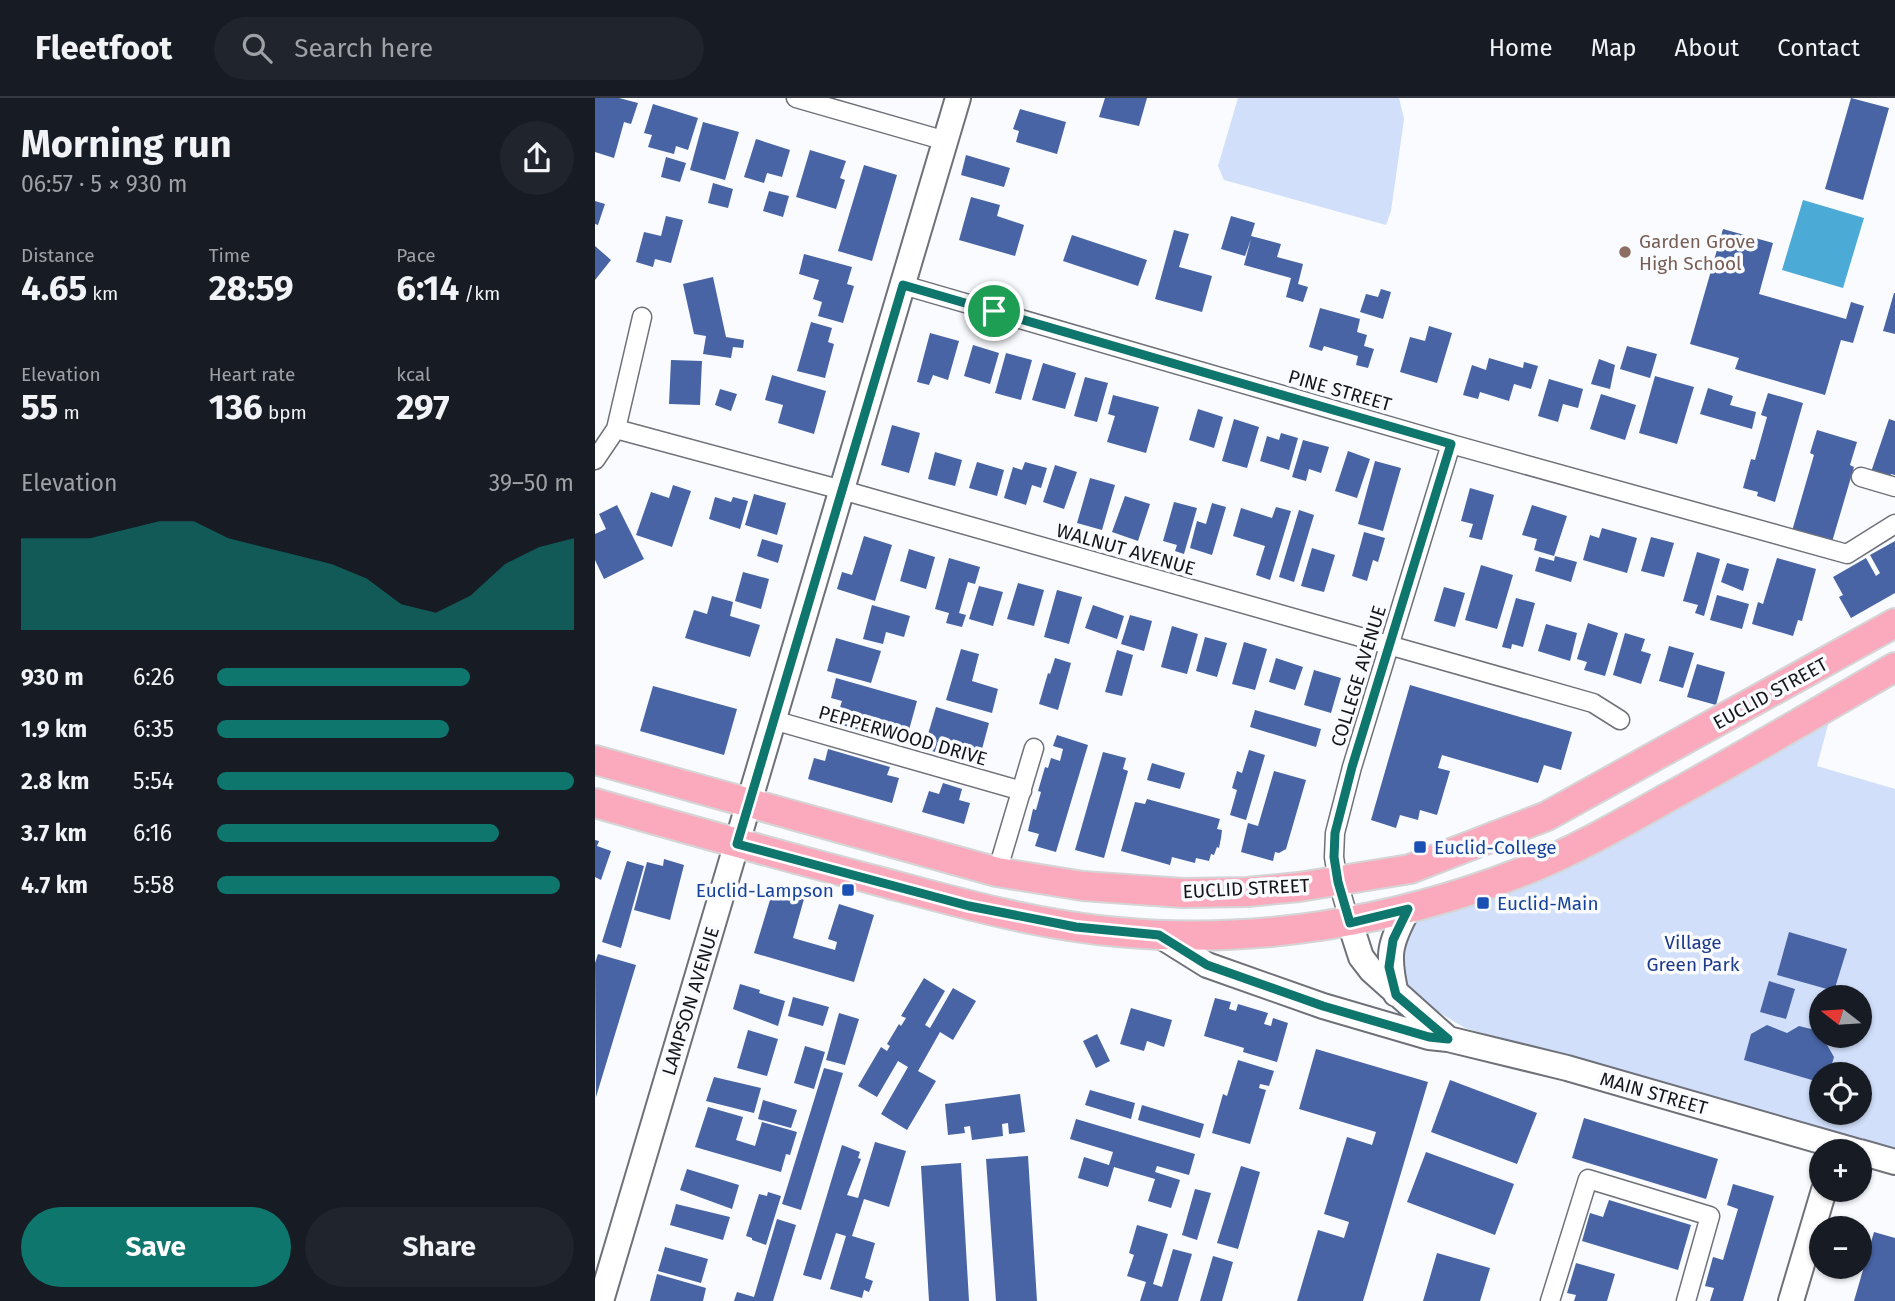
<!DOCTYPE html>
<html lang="en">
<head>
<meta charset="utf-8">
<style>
	:root { --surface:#171b24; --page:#20242c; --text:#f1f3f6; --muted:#9ea1a6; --line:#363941; --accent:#0f766e }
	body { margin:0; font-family:"Fira Sans",sans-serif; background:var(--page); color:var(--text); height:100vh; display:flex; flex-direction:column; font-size:26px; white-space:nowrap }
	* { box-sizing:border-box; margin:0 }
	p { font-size:23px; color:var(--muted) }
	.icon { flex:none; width:38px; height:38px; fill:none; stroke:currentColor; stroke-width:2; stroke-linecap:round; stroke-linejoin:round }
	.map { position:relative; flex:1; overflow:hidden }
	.side { display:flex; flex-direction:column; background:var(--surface); width:595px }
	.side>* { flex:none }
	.needle { width:46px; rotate:287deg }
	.controls { position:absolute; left:1214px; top:887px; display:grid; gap:14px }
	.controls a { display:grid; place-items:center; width:63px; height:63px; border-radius:50%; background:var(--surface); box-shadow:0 2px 5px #0004; font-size:35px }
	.pin { position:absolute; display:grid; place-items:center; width:60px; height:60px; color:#fff; margin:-30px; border:4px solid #fff; border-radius:50%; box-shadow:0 2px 7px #0007 }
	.round { display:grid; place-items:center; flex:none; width:74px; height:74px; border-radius:37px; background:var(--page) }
	.overview { display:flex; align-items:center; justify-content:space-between; height:119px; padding:0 21px }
	h1 { font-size:38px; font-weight:700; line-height:52px }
	.figures { display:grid; grid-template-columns:repeat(3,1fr); gap:10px; height:119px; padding:7px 21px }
	.figures div { display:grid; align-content:center }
	.figures b { font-size:35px; font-weight:700 }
	.figures small { font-size:19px; font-weight:400 }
	.figures p { font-size:19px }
	.chart { height:196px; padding:14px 21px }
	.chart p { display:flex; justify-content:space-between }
	.chart svg { width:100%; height:126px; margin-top:7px; fill:var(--accent); opacity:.7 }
	.button { display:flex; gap:14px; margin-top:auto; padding:14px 21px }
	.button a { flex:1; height:80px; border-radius:42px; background:var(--accent); color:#fff; font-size:28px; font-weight:700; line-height:80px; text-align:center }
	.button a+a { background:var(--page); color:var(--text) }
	ul { padding:0 21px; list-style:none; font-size:23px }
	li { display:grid; grid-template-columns:112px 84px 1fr; align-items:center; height:52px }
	li i { height:18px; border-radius:9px; background:var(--accent) }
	header { display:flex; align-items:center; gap:42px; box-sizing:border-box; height:98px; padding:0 35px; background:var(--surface); border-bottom:2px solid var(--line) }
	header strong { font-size:33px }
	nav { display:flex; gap:38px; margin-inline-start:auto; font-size:24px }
	.search { width:490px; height:63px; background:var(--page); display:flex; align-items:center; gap:18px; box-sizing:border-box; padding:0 24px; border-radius:38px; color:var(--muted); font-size:26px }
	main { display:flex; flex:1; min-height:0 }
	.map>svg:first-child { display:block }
	.green { fill:#d1dffb; fill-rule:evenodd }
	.water { fill:#4caad6 }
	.building { fill:#4864a5 }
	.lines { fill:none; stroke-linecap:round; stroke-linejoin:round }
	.street-casing { stroke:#6e7178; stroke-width:21 }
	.secondary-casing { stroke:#6e7178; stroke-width:28 }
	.primary-casing { stroke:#d5d5d6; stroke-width:32 }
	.street { stroke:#fff; stroke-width:18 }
	.secondary { stroke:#fff; stroke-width:24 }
	.primary { stroke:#fbaabe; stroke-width:28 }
	.route-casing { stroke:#fff; stroke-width:14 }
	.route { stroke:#0f766e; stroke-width:9 }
	.education-dot { fill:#8d6e63; stroke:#f9fbfe; stroke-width:2.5 }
	.transit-dot { fill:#1a4fb4; stroke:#f9fbfe; stroke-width:2.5 }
	.labels { text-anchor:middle; stroke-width:7; stroke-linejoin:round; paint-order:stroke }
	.education-label { font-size:19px; fill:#785e54; stroke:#f9fbfe; text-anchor:start }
	.street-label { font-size:19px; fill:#151619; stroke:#f9fbfe }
	.transit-label { font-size:19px; fill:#164399; stroke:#f9fbfe; text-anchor:start }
	.park-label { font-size:19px; fill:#1d398a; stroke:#f9fbfe }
</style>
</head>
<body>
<header>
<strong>Fleetfoot</strong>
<div class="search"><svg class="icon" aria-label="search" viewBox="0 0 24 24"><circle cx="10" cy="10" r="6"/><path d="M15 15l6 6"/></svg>Search here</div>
<nav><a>Home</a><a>Map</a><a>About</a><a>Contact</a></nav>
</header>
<main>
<section class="side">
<div class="overview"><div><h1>Morning run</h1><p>06:57 · 5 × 930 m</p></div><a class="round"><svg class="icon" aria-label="share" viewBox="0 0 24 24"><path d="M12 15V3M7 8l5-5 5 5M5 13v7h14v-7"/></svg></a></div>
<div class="figures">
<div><p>Distance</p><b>4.65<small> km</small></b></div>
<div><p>Time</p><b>28:59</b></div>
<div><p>Pace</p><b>6:14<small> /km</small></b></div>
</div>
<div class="figures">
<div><p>Elevation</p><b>55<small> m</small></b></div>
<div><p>Heart rate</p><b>136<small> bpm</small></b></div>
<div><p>kcal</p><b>297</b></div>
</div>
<div class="chart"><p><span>Elevation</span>39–50 m</p>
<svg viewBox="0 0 160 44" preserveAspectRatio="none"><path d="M0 44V12L10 12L20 12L30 9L40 6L50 6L60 12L70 15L80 18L90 21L100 26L110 35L120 38L130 32L140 21L150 15L160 12V44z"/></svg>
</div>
<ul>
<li><b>930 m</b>6:26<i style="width:71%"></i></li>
<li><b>1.9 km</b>6:35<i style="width:65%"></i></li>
<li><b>2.8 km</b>5:54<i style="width:100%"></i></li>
<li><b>3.7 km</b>6:16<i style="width:79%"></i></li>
<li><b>4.7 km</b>5:58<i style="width:96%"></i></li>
</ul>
<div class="button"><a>Save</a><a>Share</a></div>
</section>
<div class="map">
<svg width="1300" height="1203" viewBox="0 0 1300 1203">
	<rect width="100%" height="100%" fill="#f9fbfe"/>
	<path class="green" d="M643,0H804L809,21L796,113L791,127L629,82L623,68Z
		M1234,623L1222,668L1300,691V1054L1141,1010L870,930L835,909L812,889L805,859L819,821ZM1227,900H1265V938H1227ZM1227,976H1265V1015H1227Z"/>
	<path class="water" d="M1208,102L1269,120L1248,190L1187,172Z"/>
	<path class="building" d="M0,0H24L43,5L36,26L29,24L19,60L0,54Z
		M510,0H552L544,28L504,19Z
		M1256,0L1294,10L1268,102L1230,91Z
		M58,6L103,20L93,52L81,48L79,56L53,49L57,37L49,35Z
		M425,11L471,24L462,56L421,44L424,33L418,31Z
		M108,24L144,34L130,82L95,72Z
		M161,41L195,52L187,79L172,75L169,85L149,79Z
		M215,52L251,63L245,80L250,82L241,111L201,99Z
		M371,57L415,70L409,89L366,77Z
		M71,59L91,65L85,84L66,79Z
		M269,67L302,77L277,163L243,153Z
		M118,85L138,91L133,110L113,105Z
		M174,93L194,98L188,119L168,113Z
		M376,99L405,107L402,118L429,127L420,158L364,142Z
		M0,103L10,106L3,127L0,126Z
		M71,118L88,122L76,165L60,161L58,169L41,164L49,134L66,138Z
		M636,118L660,125L656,138L686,146L682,159L708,166L703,186L713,189L708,204L691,199L696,180L649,167L656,141L650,158L626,151Z
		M1128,131L1178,145L1164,196L1251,221L1256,204L1269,208L1258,245L1246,242L1230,297L1140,271L1144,260L1095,246Z
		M579,132L594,136L584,169L617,178L607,214L560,201Z
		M477,137L552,162L543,188L468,163Z
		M0,148L16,162L0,182Z
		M209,156L257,169L252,186L259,188L248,225L223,218L227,204L218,201L224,182L204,176Z
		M118,179L131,239L149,242L148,250L138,249L136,260L108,256L111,238L99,236L88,186Z
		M786,191L796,194L788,221L765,214L771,196L783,199Z
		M1299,195H1300V236L1288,233Z
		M725,210L765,221L762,234L772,237L769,248L779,251L773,270L761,267L763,258L729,248L727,253L714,249Z
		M216,224L237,230L233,244L239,246L230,280L202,273Z
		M834,228L857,235L842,285L805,274L815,239L830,243Z
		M335,235L364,243L353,282L338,277L334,287L322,284Z
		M378,247L404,255L395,286L369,278Z
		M1032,248L1062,256L1055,280L1025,271Z
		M411,255L437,262L426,302L400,295Z
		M894,260L928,270L929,264L943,268L936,291L919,286L914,303L885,294L883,301L868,297L877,267L891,272Z
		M1004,261L1020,267L1015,291L996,286Z
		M76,262L107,263L105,307L74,306Z
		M448,265L481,275L470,311L437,302Z
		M177,277L231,293L219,336L183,325L188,307L170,302Z
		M1060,278L1099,289L1082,346L1044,335Z
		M490,279L513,285L502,324L479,318Z
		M954,281L988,291L983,310L968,306L963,324L943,318Z
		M1113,290L1138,298L1135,307L1161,314L1157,331L1105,316Z
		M125,291L142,296L136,313L120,307Z
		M1173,295L1208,305L1180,404L1162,398L1163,394L1148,390L1156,361L1160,362L1172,319L1166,317Z
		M1006,296L1041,307L1030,342L995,331Z
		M518,297L564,309L551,355L512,344L520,318L513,316Z
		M603,311L628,319L619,350L594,342Z
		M639,321L664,329L652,370L627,363Z
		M1294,321L1300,323V377L1296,376L1295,379L1276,374Z
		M297,327L325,335L314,375L286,367Z
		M1222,332L1262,344L1255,367L1259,369L1237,444L1197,433L1219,357L1215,355Z
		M686,335L703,340L694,372L665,363L672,338L684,342Z
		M708,342L734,349L726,375L714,371L711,383L697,379Z
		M753,353L775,361L762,400L740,393Z
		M340,354L367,362L360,388L333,381Z
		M780,363L806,370L788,433L763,426Z
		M382,364L409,372L402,398L374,390Z
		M430,364L452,370L446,390L437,387L431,407L409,400L418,369L427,372Z
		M460,367L482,374L469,411L448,404Z
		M495,380L520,387L507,432L482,425Z
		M78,387L96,393L77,449L41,437L56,394L74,400Z
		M875,390L899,397L887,442L874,439L878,426L866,423Z
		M159,396L191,405L182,437L150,427Z
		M530,398L555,406L543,443L517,434Z
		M120,399L136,404L138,399L153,403L145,431L114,421Z
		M579,404L602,410L589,456L580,453L582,447L568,443Z
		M617,405L631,409L617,457L595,450L602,423L611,426Z
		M22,407L49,461L9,481L0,462V436L11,431L4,416Z
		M937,407L972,418L959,458L939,452L942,441L927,437Z
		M681,409L696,413L675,482L661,477L670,448L638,438L646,410L677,420Z
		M704,412L719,417L699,484L684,479Z
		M1007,430L1042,440L1032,475L988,462L995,437L1004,440Z
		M769,434L790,440L783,464L778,462L772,483L757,478Z
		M269,438L297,447L280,503L242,491L247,474L257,477Z
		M1056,439L1079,445L1069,479L1046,473Z
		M167,441L188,447L183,465L162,458Z
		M1300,443V495L1256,520L1244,499L1248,497L1238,479L1271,460L1281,478L1285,475L1275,457Z
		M717,450L740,457L729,494L706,488Z
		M314,451L340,459L331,491L305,483Z
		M1102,454L1125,461L1109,518L1100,515L1103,507L1088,503Z
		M960,458L982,464L976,484L940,473L944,459L959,463Z
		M354,460L385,469L380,486L373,484L364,515L371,517L367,529L351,525L354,515L340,511Z
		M1182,460L1221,471L1207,523L1203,522L1198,538L1157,526L1163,504L1168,506Z
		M1132,465L1154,471L1148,493L1126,484Z
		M886,467L918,477L902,531L870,522Z
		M148,474L174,481L166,511L140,503Z
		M423,485L449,492L439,528L412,521Z
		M384,488L408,494L398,528L374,521Z
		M849,489L870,495L860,529L839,523Z
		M462,492L487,499L474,546L449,539Z
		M1122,497L1154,506L1147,531L1115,522Z
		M117,498L138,504L135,518L165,527L155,559L90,540L99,512L112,516Z
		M921,500L940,505L928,549L917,546L916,551L907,549Z
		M277,507L315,518L309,539L291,534L288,546L268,541Z
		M498,507L529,518L522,541L490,530Z
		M535,517L557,523L549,553L526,546Z
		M993,525L1023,535L1010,578L989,572L992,564L982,561Z
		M951,526L982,535L975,563L943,553Z
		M577,528L603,536L592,576L566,569Z
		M1030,535L1050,541L1046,553L1056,556L1046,586L1018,577Z
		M610,539L632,545L622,579L601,573Z
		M241,540L286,553L276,585L232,573Z
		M649,544L672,551L660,592L637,586Z
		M1074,548L1099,555L1088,590L1064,583Z
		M366,551L384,556L377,583L403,591L397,615L351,602Z
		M522,552L538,557L527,598L510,594Z
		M460,560L476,565L463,612L444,606L453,575L455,576Z
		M681,560L708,569L700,592L674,584Z
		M1102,566L1130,574L1121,607L1092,599Z
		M719,572L746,580L736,615L709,607Z
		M241,580L322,603L314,632L306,630L302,643L240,625L247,603L236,600Z
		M815,587L977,634L966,672L949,667L943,685L847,657L843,670L855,673L842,717L825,712L823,722L805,717L801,730L776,722Z
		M58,588L142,611L129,657L45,633Z
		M341,609L394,625L383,666L354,658L357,647L343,643L340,654L329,650Z
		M660,612L726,631L721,649L655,629Z
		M462,637L493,647L461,754L440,748L444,736L433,733L438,711L441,712L446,694L443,693L450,669L453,670L456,660L465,663L468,651L458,648Z
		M233,651L295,669L292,677L304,680L297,705L213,681L219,660L230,663Z
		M654,652L670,657L651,722L635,717L642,692L637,690L642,673L647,675Z
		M508,654L531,660L528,671L533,673L509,760L480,752Z
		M557,665L590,675L585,691L552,682Z
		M679,673L711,682L691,751L684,755L680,754L678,763L646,754L653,725L663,728Z
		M348,685L367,691L364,702L375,705L369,726L327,714L334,693L344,696Z
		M552,701L625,721L622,731L627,732L626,740L624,750L622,749L619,757L616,756L614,763L601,760L600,765L577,759L575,767L526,753L540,704L550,706Z
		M0,742L4,743L2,748L16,753L6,782L0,779Z
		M69,761L89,767L75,822L39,812L52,764L68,768Z
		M32,763L49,768L26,850L7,844Z
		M178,792L209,801L198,840L240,852L242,844L233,841L244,806L279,817L259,884L159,855Z
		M1194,834L1252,851L1239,893L1182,877Z
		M3,856L41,867L1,999L0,865Z
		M329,880L350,893L330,927L335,930L358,890L381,903L358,942L345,934L323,973L341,983L312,1032L286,1016L313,969L303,963L282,999L263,988L286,949L292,953L295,948L292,946L304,926L306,928L311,920L306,918Z
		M1174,883L1200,891L1191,921L1165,914Z
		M145,886L165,892L164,895L190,903L183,928L138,911Z
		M198,899L234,909L228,928L193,918Z
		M620,900L636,904L634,911L641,913L643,906L673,915L669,926L676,928L678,920L693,925L682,964L648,954L649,950L609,938Z
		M536,910L577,922L569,949L552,943L549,953L525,946Z
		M244,915L264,921L250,967L231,962Z
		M1172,927L1192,935L1204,928L1224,933L1239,959L1234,976H1227V985L1149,962L1156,936Z
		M153,932L183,941L172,978L142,970Z
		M502,936L515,963L501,970L488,943Z
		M210,948L230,954L219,991L199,985Z
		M721,951L833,984L768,1203H702L723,1132L749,1140L754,1124L729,1116L752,1039L777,1047L781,1034L704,1011Z
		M643,962L679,973L674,988L665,986L664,990L671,992L655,1046L617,1035L628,996L632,998Z
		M229,970L248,975L206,1112L187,1106Z
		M119,979L166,990L159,1015L111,1003Z
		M855,982L942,1015L922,1066L836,1034Z
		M495,992L540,1005L536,1021L490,1007Z
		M425,996L430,1034L414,1036L413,1025L407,1026L408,1038L377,1042L375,1028L369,1029L370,1035L353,1037L350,1006Z
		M168,1002L202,1012L196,1030L163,1021Z
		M547,1007L609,1026L605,1040L543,1022Z
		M113,1009L148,1019L141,1042L160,1048L167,1024L202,1034L195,1057L191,1056L186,1074L100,1049Z
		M989,1020L1123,1061L1111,1101L977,1060Z
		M481,1021L600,1056L594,1077L562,1068L560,1074L585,1082L576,1110L553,1103L560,1081L519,1069L513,1089L483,1080L489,1059L514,1067L518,1054L475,1041Z
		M280,1044L311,1053L294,1109L269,1101L257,1138L280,1145L270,1180L278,1183L274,1194L269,1192L267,1200L235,1191L251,1138L241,1135L226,1182L208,1177L247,1047L265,1054L263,1060L266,1061L252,1097L263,1100Z
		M831,1054L919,1086L900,1137L812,1104Z
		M433,1058L442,1203H401L391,1061Z
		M366,1065L374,1203H334L326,1068Z
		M646,1068L665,1074L643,1151L622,1145Z
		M92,1071L144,1087L137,1111L85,1092Z
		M1138,1086L1179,1098L1148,1203H1115L1119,1190L1110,1188L1118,1159L1128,1162L1143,1111L1132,1107Z
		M600,1091L616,1095L602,1142L587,1137Z
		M173,1094L186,1098L171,1147L157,1142V1140L151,1138L164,1096L172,1098Z
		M1014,1102L1096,1127L1083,1172L987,1143L995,1115L1008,1119Z
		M81,1106L135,1119L128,1142L75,1127Z
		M182,1121L201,1127L178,1203H139L142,1194L159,1199Z
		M542,1127L573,1136L558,1186L567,1189L578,1151L597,1156L583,1203H545L551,1184L532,1178L539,1157L534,1155Z
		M1279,1134L1300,1140V1203H1259Z
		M70,1149L113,1161L106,1185L63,1173Z
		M842,1155L895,1170L885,1203H828Z
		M618,1158L638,1164L627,1203H605Z
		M981,1165L1020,1176L1012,1203H979L981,1197L972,1195Z
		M62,1176L111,1190L108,1203H55Z"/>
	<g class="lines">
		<g class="street-casing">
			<path id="street" d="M201,0L351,43
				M308,187L856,346L1252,456L1300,426
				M21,331L247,392L998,605L1025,622
				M0,362L21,331L47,219
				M1266,379L1300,389
				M178,622L427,693
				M402,774L439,650
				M755,825L743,784L739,759L740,735L757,669L856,346
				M955,1203L993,1081L1115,1118L1091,1203"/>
		</g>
		<g class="secondary-casing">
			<path id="secondary" d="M755,825L766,859L776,872L852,940
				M564,837L612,867L728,908L834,939L853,941L972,970L1264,1054
				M801,896C792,857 794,846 813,811
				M1265,1054L1300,1064
				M6,1203L363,0
				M1196,1203L1229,1092"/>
		</g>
		<g class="primary-casing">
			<path id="primary" d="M0,662L402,774L488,788L588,795L652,794L704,789L815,771L952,718L1300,525
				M0,705C95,732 191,759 287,784C365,805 442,827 523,834C658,847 798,824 924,775C976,755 1024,727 1072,700C1149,658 1224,613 1300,569"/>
		</g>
		<use href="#street" class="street"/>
		<use href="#secondary" class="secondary"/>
		<use href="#primary" class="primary"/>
	</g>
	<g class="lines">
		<g class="route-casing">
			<path id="route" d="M308,187L856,346L757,669L740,735L739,759L743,784L755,825L813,811L798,842L794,869L801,897L853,941L834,939L728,908L612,867L564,837L481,829L374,808L142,746Z"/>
		</g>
		<use href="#route" class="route"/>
	</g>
	<circle class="education-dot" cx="1030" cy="154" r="7"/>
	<g class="transit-dot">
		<rect x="818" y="742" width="14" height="14" rx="3.5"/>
		<rect x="246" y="785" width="14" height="14" rx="3.5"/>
		<rect x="881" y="798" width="14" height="14" rx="3.5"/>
	</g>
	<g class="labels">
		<g class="education-label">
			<text x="1044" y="150">Garden Grove<tspan x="1044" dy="22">High School</tspan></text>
		</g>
		<g class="street-label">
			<text transform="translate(745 292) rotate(16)" y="7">PINE STREET</text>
			<text transform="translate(531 451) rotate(16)" y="7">WALNUT AVENUE</text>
			<text transform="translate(763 578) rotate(-73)" y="7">COLLEGE AVENUE</text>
			<text transform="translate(1175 595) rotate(-29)" y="7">EUCLID STREET</text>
			<text transform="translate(308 637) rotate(16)" y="7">PEPPERWOOD DRIVE</text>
			<text transform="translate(651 790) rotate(-3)" y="7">EUCLID STREET</text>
			<text transform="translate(95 903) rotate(-73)" y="7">LAMPSON AVENUE</text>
			<text transform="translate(1059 995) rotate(16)" y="7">MAIN STREET</text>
		</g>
		<g class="transit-label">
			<text x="839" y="756">Euclid-College</text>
			<text x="239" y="799" text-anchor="end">Euclid-Lampson</text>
			<text x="902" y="812">Euclid-Main</text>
		</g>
		<g class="park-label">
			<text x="1098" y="851">Village<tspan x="1098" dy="22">Green Park</tspan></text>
		</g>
	</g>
</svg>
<div class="controls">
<a><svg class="needle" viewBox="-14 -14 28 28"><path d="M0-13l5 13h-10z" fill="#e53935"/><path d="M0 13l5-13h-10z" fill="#9ea1a6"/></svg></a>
<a><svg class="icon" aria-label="locate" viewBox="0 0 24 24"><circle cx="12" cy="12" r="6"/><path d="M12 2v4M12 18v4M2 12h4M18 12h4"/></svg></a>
<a>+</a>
<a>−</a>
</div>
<div class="pin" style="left:399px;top:213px;background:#1e9e55"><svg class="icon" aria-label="arrive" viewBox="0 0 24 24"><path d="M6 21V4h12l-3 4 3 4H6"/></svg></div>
</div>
</main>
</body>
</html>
